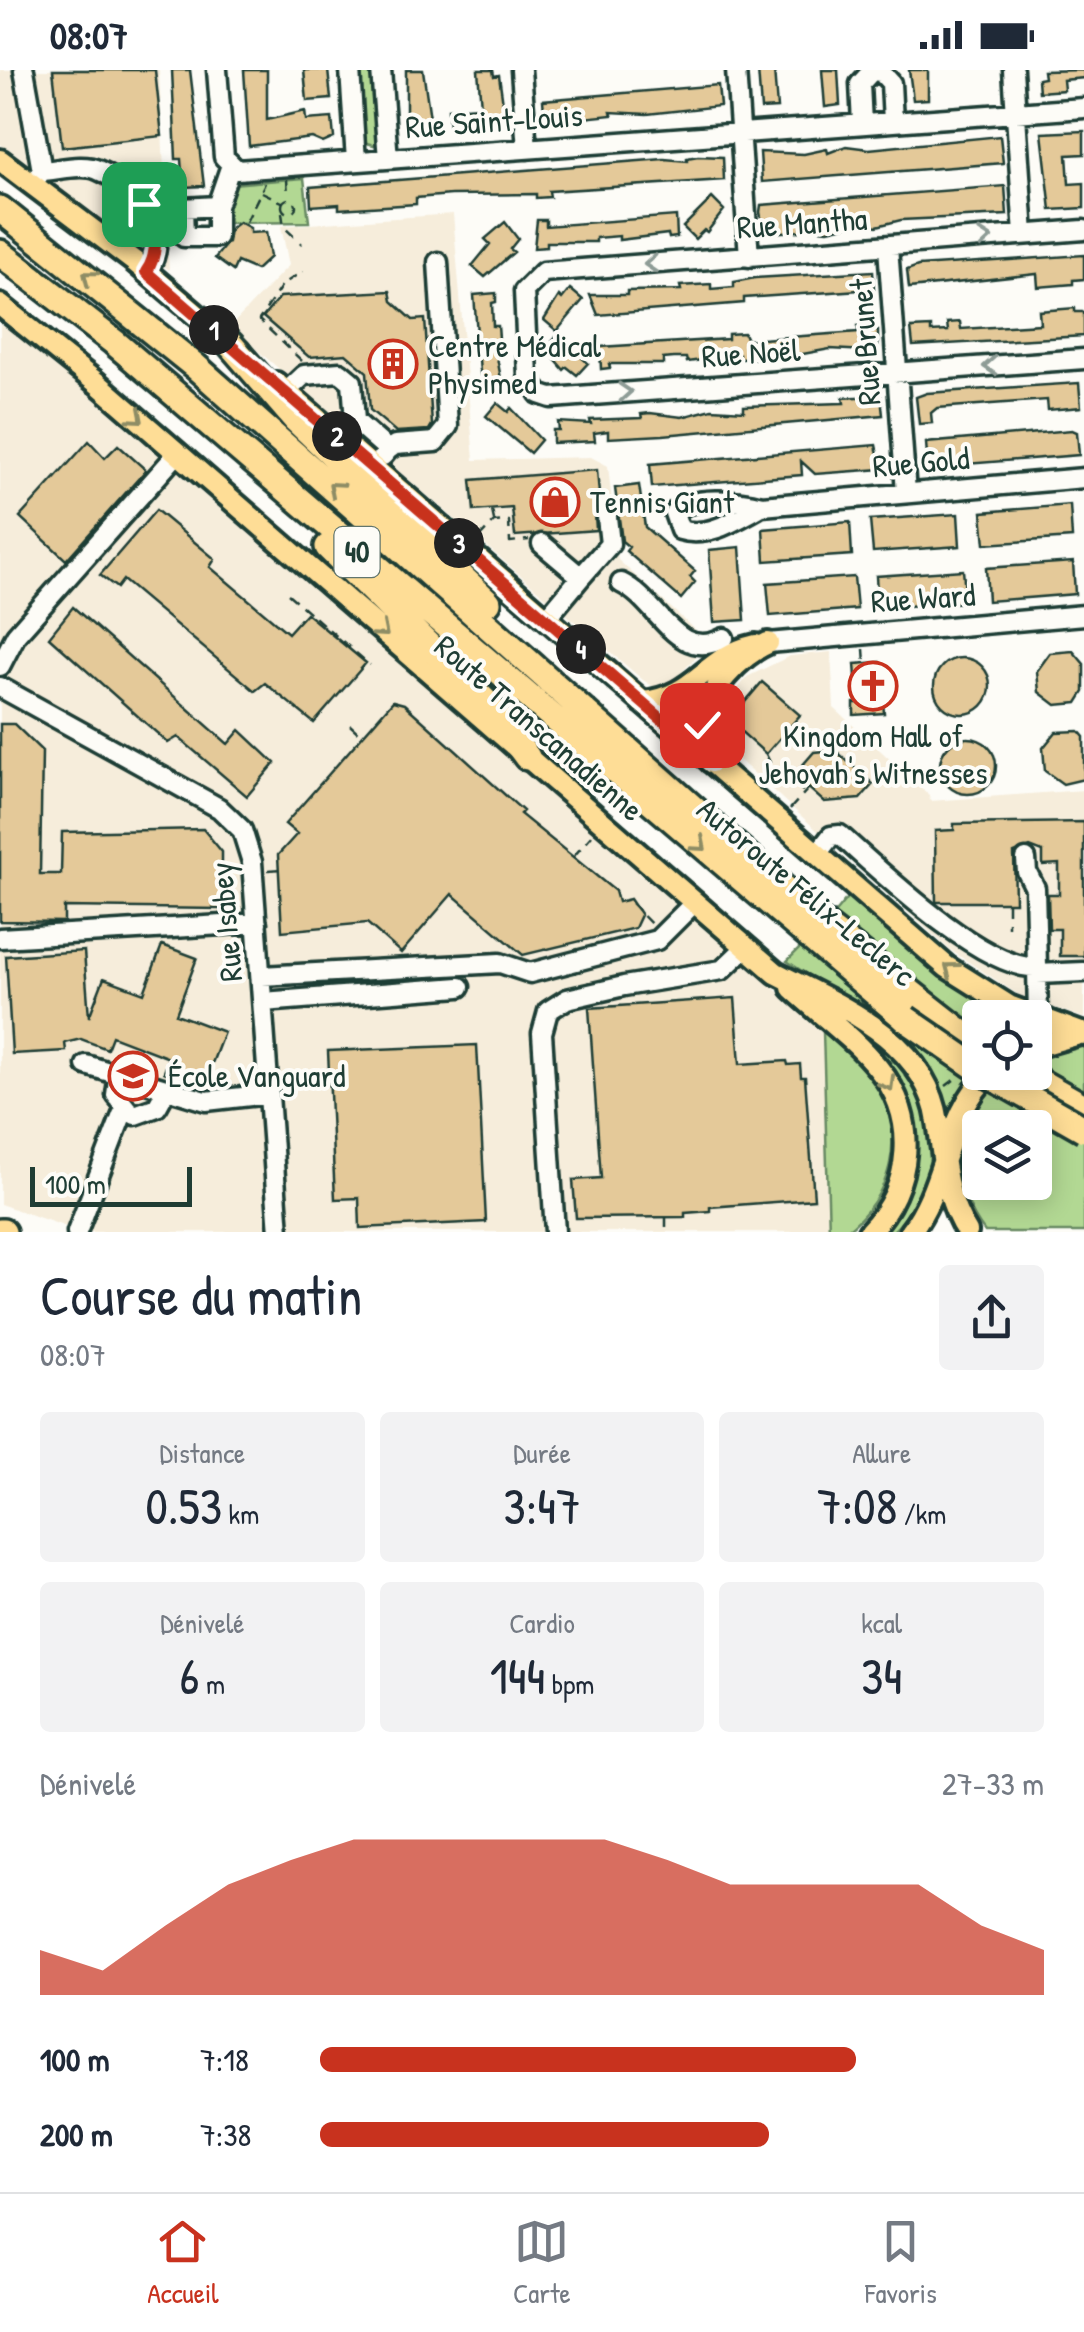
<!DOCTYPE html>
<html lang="fr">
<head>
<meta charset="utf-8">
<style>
	:root { --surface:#fff; --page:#f2f2f3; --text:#1f2937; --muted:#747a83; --line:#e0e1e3; --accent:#c8321e }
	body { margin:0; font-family:"Patrick Hand",sans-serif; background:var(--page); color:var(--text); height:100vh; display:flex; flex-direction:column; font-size:38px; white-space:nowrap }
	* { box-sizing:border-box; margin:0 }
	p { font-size:32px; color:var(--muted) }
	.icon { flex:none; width:55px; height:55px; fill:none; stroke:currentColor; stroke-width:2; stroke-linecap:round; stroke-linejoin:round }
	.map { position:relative; height:1162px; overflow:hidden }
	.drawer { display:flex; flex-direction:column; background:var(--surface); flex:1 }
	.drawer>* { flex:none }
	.fabs { position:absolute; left:962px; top:930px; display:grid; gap:20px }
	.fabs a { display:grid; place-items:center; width:90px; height:90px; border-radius:10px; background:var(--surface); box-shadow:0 5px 25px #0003; font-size:50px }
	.scale { position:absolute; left:30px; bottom:25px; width:162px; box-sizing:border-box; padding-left:10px; border:5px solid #1f3d34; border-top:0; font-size:28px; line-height:35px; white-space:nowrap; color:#1f3d34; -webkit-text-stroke:8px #fdfcf7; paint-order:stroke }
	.pin { position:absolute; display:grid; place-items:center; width:85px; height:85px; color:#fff; margin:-42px; border-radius:20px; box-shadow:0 5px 15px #0006 }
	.km { position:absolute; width:50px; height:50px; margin:-25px; border-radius:50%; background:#222; color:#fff; font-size:28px; line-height:50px; text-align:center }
	.round { display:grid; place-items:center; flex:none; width:105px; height:105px; border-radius:10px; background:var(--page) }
	.overview { display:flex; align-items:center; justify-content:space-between; height:170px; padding:0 40px }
	h1 { font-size:55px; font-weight:600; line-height:75px }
	.metrics { display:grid; grid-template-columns:repeat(3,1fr); gap:15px; height:170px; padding:10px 40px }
	.metrics div { display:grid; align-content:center; border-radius:10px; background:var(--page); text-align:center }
	.metrics b { font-size:50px; font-weight:600 }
	.metrics small { font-size:28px; font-weight:400 }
	.metrics p { font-size:28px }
	.chart { height:280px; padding:20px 40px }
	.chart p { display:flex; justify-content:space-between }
	.chart svg { width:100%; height:180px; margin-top:10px; fill:var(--accent); opacity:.7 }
	ul { padding:0 40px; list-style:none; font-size:32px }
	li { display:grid; grid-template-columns:160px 120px 1fr; align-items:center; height:75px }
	li i { height:25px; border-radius:12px; background:var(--accent) }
	.status { display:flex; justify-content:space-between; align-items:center; height:70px; padding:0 50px; background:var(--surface); direction:ltr }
	.status svg { height:28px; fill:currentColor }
	.tab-bar { display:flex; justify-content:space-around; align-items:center; height:140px; border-top:2px solid var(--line); background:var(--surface); font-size:28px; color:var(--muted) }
	.tab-bar a { display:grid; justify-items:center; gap:5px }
	.tab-bar .on { color:var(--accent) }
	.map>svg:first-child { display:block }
	.built { fill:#f6eddb }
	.green { fill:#b2d893; stroke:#688a64; stroke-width:2.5; fill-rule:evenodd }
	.building { fill:#e4c999; stroke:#1f3d34; stroke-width:2.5 }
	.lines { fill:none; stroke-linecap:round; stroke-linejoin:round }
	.minor-casing { stroke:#1f3d34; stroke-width:25 }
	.major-casing { stroke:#1f3d34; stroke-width:28 }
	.highway-casing { stroke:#1f3d34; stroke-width:32 }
	.path { stroke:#1f3d34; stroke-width:2.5; stroke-dasharray:10 8; stroke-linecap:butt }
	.minor { stroke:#fdfcf7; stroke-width:18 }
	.major { stroke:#fedd96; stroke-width:20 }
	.highway { stroke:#fedd96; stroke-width:25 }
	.highway-bridge-casing { stroke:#1f3d34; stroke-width:32; stroke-linecap:butt }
	.highway-bridge { stroke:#fedd96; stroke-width:25 }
	.oneway { stroke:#8e9c96 }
	.oneway2 { stroke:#8e8d65 }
	.route-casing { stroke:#fff; stroke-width:20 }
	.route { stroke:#c8321e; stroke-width:12 }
	.labels { text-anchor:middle; stroke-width:8; stroke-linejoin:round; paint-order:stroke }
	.shield { fill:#fdfcf7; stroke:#62766e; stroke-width:2.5 }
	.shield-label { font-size:30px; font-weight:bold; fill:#1f3d34 }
	.street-label { font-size:32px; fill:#1f3d34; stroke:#fdfcf7 }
	.poi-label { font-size:32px; fill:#1f3d34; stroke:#fdfcf7; text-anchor:start }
</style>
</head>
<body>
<div class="status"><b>08:07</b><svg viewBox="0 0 49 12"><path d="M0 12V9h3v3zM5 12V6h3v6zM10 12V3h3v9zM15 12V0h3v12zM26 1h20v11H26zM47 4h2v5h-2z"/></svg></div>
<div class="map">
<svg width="1084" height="1162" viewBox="0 0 1084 1162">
	<rect width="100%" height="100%" fill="#fdfcf7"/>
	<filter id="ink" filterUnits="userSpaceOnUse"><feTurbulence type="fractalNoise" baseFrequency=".01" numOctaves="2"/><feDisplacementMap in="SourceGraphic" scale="20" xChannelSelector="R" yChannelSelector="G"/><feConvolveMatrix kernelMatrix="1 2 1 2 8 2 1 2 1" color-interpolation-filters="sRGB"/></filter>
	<g filter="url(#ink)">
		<path class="built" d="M0,0H159L169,200L0,74Z
			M453,144L474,390L591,387L608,396L618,490L710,573L670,614L654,617L643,610L230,257L289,195L281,156Z
			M0,255L19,264L823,961L829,1162H286L265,857L247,860L266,1162H81L0,1134Z
			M831,582L834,638L929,725L930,731L1084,720V948L1022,927L950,880L717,670L719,644L747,607L790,586Z"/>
		<path class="green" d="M356,0H375L380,69L374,75L363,72Z
			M304,108L309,152L223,153L232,114Z
			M851,823L1024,947L980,948V961L832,846Z
			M802,876L971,1006L947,1050C930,964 853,937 787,891Z
			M830,936C860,956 900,978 919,1011C944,1057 931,1127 892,1162H874L911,1054Z
			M823,961C842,979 864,995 877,1017C907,1069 891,1127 845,1162H829Z
			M1084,976V1025L1035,998V984Z
			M990,1018L1084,1070V1162H985C947,1113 961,1068 990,1018ZM980,1058H1035V1112H980Z"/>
		<path class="building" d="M53,0H155L162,66L62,77Z
			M172,0H190L204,116L183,117L181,89H176Z
			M244,0H267V50L305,41L306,50L332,48L334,68L323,73L312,68L249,76Z
			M304,0H328L331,29L307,31Z
			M406,0H423L432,62L406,64Z
			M478,0H493L494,6L499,5L506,55L472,52L464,54V59L449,60L448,39L481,37Z
			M758,0H774L777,38L761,39Z
			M822,0H838L840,35L825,37Z
			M909,0H928V29L913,30Z
			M1084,0V8L1063,10L1064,20L1039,22L1038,9L1044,8L1043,1Z
			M718,15L720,36L647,44L611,42L612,45L545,52L543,30Z
			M1084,61V84L1067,85L1069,114L1084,113V138L1051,140L1042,63Z
			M1000,66L1003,93L762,112L760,82L804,84L827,79L828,83L846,76L869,79Z
			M698,86L723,87L724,110L549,121L550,127L536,128V124L451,125L416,128V134L339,139V134L311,136L310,117L664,89L687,91V88Z
			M1005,116L1007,145L901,150L877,156L862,152L828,160L802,157L800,161L764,163L760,142L761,135Z
			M712,128L724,140L707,162L704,160L695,169L683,157Z
			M676,146L677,167L669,168L668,164L619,170V166L608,167L596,168V172H547V177L534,178L537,150H546V156Z
			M239,152L250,158V163L266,162L270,187L256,200L237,192L233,201L215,188L228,172L230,159Z
			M505,152L518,169L510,179L514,182L485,207L472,196L490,174L485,169Z
			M1084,185V209L1073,210V214L1038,217L1037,204L909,218L907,200L918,196Z
			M873,201L874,219L744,228V233L598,245L590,225H627V221L681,220L680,216L711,214V219L734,217V212L755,208Z
			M570,219L583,230L557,261L544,250L559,226L562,229Z
			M390,221L392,231L413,250L425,249L432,355L429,360L396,362L370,340L367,302L346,284L309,287L263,247L280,227Z
			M496,223V232L492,233L493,256H498L500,281L496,282L502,314L481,315L474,225Z
			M1075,238V242H1084V266L913,276L911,258L931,257V262L948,261L947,253L960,252L961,259L1040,254L1039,241Z
			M871,255V260H878V278L867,281L830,279L792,286V282L769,284V288L739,289V285L687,292L686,288H674L663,289V294H609L610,298L601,299L600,277L728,269V264L744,263L747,270L858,262V256Z
			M557,266L588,293L577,305L567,297L564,300L546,279Z
			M1079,313L1081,337L1048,340L1047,330L937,338L931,343L932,353L919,354L916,327L927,323Z
			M871,326L881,327L883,345L663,365L608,368V361L594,363L595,371L553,373V360H559L558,352L591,354L590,350L642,348L641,344L650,343L682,347L712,339L744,341V336L844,333L843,328Z
			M497,333L508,342L511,338L541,370L530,383L486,346Z
			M1072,360L1077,362L1079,385L928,397L926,373Z
			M89,371L105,388L118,375L146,400L66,490L20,447Z
			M876,375L881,399L815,404L801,391L802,405L652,417L650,394Z
			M597,400L600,436L595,443L596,460L515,466L512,438L474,441L471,410Z
			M639,415L645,457L695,501L690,507L695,512L681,529L626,481L629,477L622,471L615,418Z
			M1070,435L1072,468L985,474L982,442Z
			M156,440L215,489L210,497L288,563L306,543L366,593L314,653L265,613L255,621L123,510L117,518L100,505Z
			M958,444L960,476L873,482L870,450Z
			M850,452L852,485L765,491L763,459Z
			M740,477L745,550L714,552L709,480Z
			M1073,492L1075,524L988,531L986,498Z
			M963,500L966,532L878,538L876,506Z
			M854,507L857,539L770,546L767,513Z
			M73,537L228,674L240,660L275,693L247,726L178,667L168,673L49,567Z
			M1073,581L1084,594V622L1077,633L1056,635L1039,622L1037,601L1050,583Z
			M934 616a28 28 0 1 1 56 0a28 28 0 1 1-56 0Z
			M880,592L881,596H887L889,612V621H882L884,643L854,645V633H858L855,594Z
			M762,612L800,645L766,684L729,651Z
			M393,631L404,634L523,741L520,744L615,821L618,832L630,829L641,845L635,858L523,885L452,824L401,883L367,853L282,861L278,785L297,764L285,754Z
			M0,654H14L42,681L40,804H61L62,762L203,759L222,782V839L64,837V852L0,851Z
			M1079,661L1084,667V709L1063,714L1045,701L1043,678L1056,662Z
			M940 696a28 28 0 1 1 56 0a28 28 0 1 1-56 0Z
			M835,680L873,714L860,729L824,732L794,705L814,682Z
			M1084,752V886H1060V859H1049L1048,824H1059V794L1043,795V782L1030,777L1014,783L1015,832H936L935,761L954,760V754Z
			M162,875L197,888L176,944L224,962L206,1009L186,1001L183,1010L164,1002L169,988L112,966L107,979L81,969L65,973L66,981L12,984L6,886L84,881L89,947L104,908L144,923Z
			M735,928L740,994L787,991L788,995L800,994L801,1007H805L814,1129L710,1137V1141L685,1143V1147L576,1148L573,1110L601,1108L589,938Z
			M477,975L486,1152L360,1158L359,1128L335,1129L328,981Z"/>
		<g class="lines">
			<g class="minor-casing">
				<path id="minor" d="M24,0L42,101
					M217,0L224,87L237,100L1084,38
					M350,0L356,91
					M381,0L388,89
					M521,0L527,79
					M736,0L749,187
					M1013,0L1024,165
					M862,54L860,14L872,1L881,2L891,13L893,52
					M33,113L42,101C58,100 84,93 98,100C135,116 176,163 146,202
					M217,136L183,138L184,167H217V136L230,98
					M1084,160L543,202L524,221L528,306L539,324L551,328L1084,289
					M888,177L906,423
					M286,322L304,305L340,302L352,312L355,351
					M339,368L355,351L388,380L383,386
					M388,380L395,375L435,372L448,356L438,192
					M762,436C737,449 709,469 680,460L674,443C689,425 740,430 762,436L1084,408
					M542,474L581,507L546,549
					M581,507L610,474L607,447
					M621,513C659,531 676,594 724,568
					M768,573L1084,545
					M0,596L16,565L178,383
					M0,617L219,738L242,760L252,792L279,1162
					M817,784L831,766L840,765C879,800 984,901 1037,897L1038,949
					M1026,789L1027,802L1035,818L1037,897
					M0,868L257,853
					M1037,904L1084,902
					M261,906L500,893L530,903L657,870L695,832
					M263,932L460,917
					M86,995L206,1031L269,1024
					M119,1003L116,1025L128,1040
					M77,1162L122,1045L128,1040L135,1045L157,1037L167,1019
					M555,1162L542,963L548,941L567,929L624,916L722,900L746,877"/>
			</g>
			<g class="major-casing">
				<path id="major" d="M0,90L135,192L239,281
					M0,235L97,313L776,903C841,936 926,970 938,1052C944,1090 945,1129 967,1162
					M276,313L947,897L1009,936L1084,964
					M642,632C697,627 703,587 756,575
					M711,692C707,679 701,666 703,652C705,622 741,585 768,573
					M792,918C820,944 854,968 878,998C919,1048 913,1117 869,1162
					M1035,977L1083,963
					M910,1162C948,1114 944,1045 991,1002"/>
			</g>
			<g class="highway-casing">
				<path id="highway" d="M0,139L195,296L827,857L980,977
					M0,183L114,272L906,949
					M230,274L296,350L488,532
					M328,477L487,633L527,687
					M1022,1002L1084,1037
					M0,1162H3"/>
			</g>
			<path class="path" d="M287,109L288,126
				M262,122L282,132
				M282 136a7 7 0 1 1 14 0a7 7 0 1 1-14 0Z
				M282,143L284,157L302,174
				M246,152L265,113
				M302,291L259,250L282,215L303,201
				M492,441L494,450
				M479,468L494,452L509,451L510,472L529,470
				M288,524L370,595
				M864,579L865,593
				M350,655L362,666
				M766,684L773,699
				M784,705L803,721
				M790,739L809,718
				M574,786L592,765
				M268,800L282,799
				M631,833L653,856
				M1008,833V857
				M946,1016L959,1006
				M666,1148V1157"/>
			<use href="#minor" class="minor"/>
			<use href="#major" class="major"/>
			<use href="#highway" class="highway"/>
			<g class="highway-bridge-casing">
				<path id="highway-bridge" d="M906,949L980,1000
					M984,1002L1084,1059"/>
			</g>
			<use href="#highway-bridge" class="highway-bridge"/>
		</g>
		<defs><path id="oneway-chevron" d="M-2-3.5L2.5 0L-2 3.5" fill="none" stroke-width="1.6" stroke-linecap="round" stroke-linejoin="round" transform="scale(2.5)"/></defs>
		<g class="oneway">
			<use href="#oneway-chevron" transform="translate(985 168) rotate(-5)"/>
			<use href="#oneway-chevron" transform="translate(651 194) rotate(176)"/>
			<use href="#oneway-chevron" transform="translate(990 296) rotate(176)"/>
			<use href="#oneway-chevron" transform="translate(625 322) rotate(-4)"/>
		</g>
		<g class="oneway2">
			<use href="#oneway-chevron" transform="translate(89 207) rotate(-142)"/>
			<use href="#oneway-chevron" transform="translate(137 347) rotate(41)"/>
			<use href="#oneway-chevron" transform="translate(335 418) rotate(-139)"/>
			<use href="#oneway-chevron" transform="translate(382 561) rotate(41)"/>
			<use href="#oneway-chevron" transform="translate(700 775) rotate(41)"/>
			<use href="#oneway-chevron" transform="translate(951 899) rotate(-143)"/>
			<use href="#oneway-chevron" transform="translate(888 1014) rotate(60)"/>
		</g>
	</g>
	<g class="lines" filter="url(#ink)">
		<g class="route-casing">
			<path id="route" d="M144,134C158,150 159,185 146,202L711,692L702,655"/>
		</g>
		<use href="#route" class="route"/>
	</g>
	<defs>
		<g id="building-ring" transform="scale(2.5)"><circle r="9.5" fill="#fdfcf7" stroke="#c8321e" stroke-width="1.5"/><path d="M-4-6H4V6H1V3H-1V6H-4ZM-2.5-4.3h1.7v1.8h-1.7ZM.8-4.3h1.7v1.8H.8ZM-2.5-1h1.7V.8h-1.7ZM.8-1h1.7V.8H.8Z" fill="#c8321e"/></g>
		<g id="shop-ring" transform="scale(2.5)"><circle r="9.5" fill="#fdfcf7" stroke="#c8321e" stroke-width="1.5"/><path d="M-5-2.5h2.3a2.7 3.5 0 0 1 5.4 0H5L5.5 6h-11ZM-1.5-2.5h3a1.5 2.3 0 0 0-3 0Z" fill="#c8321e"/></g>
		<g id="church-ring" transform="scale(2.5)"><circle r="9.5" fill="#fdfcf7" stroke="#c8321e" stroke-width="1.5"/><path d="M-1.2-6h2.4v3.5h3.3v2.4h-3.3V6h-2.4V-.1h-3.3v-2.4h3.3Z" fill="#c8321e"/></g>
		<g id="school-ring" transform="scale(2.5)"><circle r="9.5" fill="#fdfcf7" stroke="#c8321e" stroke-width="1.5"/><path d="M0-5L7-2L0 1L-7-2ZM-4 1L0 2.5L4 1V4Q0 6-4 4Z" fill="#c8321e"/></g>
	</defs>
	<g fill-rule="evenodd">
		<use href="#building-ring" x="393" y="294"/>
		<use href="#shop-ring" x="555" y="432"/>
		<use href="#church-ring" x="873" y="616"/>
		<use href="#school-ring" x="133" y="1006"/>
	</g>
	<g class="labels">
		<rect class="shield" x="334.5" y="457" width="45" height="50" rx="8"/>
		<g class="shield-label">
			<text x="357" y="492">40</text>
		</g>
		<g class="street-label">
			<text transform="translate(494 51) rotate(-4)" y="11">Rue Saint-Louis</text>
			<text transform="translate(802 153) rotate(-4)" y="11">Rue Mantha</text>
			<text transform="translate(865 272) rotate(-94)" y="11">Rue Brunet</text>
			<text transform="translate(751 283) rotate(-4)" y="11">Rue Noël</text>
			<text transform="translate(921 392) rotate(-5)" y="11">Rue Gold</text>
			<text transform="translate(923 528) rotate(-4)" y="11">Rue Ward</text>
			<text transform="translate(539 658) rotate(41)" y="11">Route Transcanadienne</text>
			<text transform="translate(806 822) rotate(40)" y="11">Autoroute Félix-Leclerc</text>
			<text transform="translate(226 852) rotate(-95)" y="11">Rue Isabey</text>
		</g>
		<g class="poi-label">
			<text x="428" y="287">Centre Médical<tspan x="428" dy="37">Physimed</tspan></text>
			<text x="590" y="443">Tennis Giant</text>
			<text x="873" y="677" text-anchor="middle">Kingdom Hall of<tspan x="873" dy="37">Jehovah's Witnesses</tspan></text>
			<text x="168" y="1017">École Vanguard</text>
		</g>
	</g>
</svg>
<div class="fabs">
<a><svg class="icon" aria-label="locate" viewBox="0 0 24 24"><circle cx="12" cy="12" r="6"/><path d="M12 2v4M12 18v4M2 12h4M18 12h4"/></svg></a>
<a><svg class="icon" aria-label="layers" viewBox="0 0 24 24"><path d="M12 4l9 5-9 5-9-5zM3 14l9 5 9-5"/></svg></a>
</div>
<div class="scale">100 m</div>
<div class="pin" style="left:144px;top:134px;background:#1e9e55"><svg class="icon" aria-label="arrive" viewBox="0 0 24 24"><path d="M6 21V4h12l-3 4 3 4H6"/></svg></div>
<div class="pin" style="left:702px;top:655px;background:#d93025"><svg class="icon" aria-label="check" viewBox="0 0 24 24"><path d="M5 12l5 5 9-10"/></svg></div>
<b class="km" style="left:214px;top:260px">1</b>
<b class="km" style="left:337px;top:366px">2</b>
<b class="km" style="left:459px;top:473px">3</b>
<b class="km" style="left:581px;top:579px">4</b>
</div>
<section class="drawer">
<div class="overview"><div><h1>Course du matin</h1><p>08:07</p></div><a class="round"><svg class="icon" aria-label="share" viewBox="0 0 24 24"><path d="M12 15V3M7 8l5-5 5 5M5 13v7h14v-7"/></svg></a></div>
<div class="metrics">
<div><p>Distance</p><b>0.53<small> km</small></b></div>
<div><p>Durée</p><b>3:47</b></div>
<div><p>Allure</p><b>7:08<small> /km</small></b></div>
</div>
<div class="metrics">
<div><p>Dénivelé</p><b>6<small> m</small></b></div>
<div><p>Cardio</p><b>144<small> bpm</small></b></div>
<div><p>kcal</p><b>34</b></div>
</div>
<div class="chart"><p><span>Dénivelé</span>27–33 m</p>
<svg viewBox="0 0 160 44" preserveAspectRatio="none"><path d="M0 44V33L10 38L20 27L30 17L40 11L50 6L60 6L70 6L80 6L90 6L100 11L110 17L120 17L130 17L140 17L150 27L160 33V44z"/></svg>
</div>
<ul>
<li><b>100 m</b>7:18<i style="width:74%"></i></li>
<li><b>200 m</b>7:38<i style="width:62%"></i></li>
</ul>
</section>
<nav class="tab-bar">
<a class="on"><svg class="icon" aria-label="home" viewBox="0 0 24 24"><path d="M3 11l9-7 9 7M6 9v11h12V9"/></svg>Accueil</a>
<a><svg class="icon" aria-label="map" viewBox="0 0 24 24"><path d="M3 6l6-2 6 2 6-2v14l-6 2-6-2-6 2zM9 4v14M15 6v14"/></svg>Carte</a>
<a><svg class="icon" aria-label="saved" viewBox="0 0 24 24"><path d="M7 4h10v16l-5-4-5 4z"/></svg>Favoris</a>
</nav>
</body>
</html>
